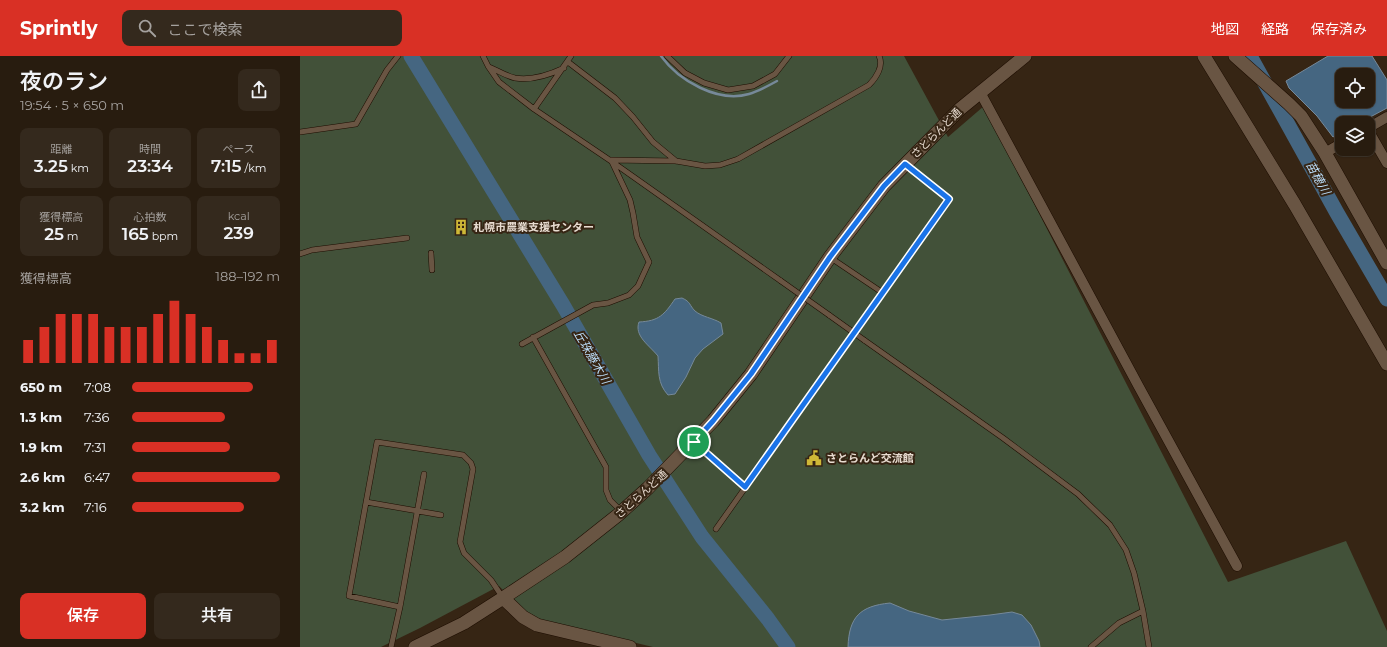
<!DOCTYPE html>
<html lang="ja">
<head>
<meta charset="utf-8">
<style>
	:root { --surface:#281c0f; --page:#34291d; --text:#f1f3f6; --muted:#a5a19e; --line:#443a2f; --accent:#d93025 }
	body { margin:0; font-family:Montserrat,"Noto Sans JP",sans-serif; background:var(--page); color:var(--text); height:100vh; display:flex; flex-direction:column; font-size:15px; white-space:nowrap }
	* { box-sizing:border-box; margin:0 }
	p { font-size:13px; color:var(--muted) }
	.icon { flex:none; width:22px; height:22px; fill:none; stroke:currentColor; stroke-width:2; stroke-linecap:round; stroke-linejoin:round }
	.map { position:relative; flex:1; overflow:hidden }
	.side { display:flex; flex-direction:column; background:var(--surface); width:300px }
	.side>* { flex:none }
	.buttons { position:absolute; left:1035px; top:12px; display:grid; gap:8px }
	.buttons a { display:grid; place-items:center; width:40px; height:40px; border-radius:8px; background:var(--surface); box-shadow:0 1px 3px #0004,0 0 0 1px var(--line); font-size:20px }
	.pin { position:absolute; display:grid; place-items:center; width:34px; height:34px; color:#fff; margin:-17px; border:2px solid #fff; border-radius:50%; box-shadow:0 1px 4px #0007 }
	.round { display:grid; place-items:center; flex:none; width:42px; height:42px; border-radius:8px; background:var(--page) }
	.summary { display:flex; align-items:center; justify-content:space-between; height:68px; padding:0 20px }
	h1 { font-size:22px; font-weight:600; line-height:30px }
	.stats { display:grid; grid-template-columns:repeat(3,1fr); gap:6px; height:68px; padding:4px 20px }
	.stats div { display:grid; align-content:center; border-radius:8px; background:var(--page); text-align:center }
	.stats b { font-size:17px; font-weight:600 }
	.stats small { font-size:11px; font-weight:400 }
	.stats p { font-size:11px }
	.chart { height:112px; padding:8px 20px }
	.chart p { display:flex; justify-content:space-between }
	.chart svg { width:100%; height:72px; margin-top:4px; stroke:var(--accent); stroke-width:6 }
	.cta { display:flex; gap:8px; margin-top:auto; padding:8px 20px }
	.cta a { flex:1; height:46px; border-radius:8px; background:var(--accent); color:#fff; font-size:16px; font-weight:600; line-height:46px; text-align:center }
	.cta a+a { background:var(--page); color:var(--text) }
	ul { padding:0 20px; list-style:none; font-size:13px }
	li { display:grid; grid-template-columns:64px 48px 1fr; align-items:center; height:30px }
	li i { height:10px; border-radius:5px; background:var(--accent) }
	header { display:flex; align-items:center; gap:24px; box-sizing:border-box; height:56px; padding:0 20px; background:var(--accent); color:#fff }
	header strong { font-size:19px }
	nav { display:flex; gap:22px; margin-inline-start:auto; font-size:14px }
	.search { width:280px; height:36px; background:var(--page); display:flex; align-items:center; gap:10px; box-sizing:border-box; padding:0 14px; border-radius:8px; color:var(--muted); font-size:15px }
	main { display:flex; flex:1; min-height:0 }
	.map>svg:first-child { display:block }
	.green { fill:#425139 }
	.water { fill:#456681; stroke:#768999; fill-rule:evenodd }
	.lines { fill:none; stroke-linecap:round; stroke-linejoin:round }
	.stream { stroke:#768999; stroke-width:2.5 }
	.river { stroke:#456681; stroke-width:15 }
	.service-casing { stroke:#1d0d01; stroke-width:6 }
	.minor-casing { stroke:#1d0d01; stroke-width:11 }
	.tertiary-casing { stroke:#1d0d01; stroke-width:14 }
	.service { stroke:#695543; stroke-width:5 }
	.minor { stroke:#695543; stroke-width:10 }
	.tertiary { stroke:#695543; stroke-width:13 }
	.service-bridge-casing { stroke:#1d0d01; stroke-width:6; stroke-linecap:butt }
	.service-bridge { stroke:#695543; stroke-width:5 }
	.route-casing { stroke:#fff; stroke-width:8 }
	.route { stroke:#1a73e8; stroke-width:5 }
	.labels { text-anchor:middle; stroke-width:4; stroke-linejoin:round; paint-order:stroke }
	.street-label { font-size:11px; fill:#e8dcd1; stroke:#362514 }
	.poi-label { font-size:11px; font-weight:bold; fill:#e8dcd1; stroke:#362514; text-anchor:start }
	.water-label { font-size:12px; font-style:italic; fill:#badcf8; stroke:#362514 }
</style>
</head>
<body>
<header>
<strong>Sprintly</strong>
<div class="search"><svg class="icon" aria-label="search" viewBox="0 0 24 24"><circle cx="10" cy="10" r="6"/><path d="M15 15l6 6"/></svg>ここで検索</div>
<nav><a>地図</a><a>経路</a><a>保存済み</a></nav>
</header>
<main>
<section class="side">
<div class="summary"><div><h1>夜のラン</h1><p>19:54 · 5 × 650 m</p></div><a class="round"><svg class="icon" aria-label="share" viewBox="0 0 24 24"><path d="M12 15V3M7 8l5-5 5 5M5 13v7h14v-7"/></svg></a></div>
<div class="stats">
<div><p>距離</p><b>3.25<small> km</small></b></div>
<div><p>時間</p><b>23:34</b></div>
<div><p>ペース</p><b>7:15<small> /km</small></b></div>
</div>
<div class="stats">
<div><p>獲得標高</p><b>25<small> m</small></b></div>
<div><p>心拍数</p><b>165<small> bpm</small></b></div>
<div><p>kcal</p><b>239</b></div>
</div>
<div class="chart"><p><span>獲得標高</span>188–192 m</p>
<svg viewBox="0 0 160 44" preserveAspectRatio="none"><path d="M5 44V30M15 44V22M25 44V14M35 44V14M45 44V14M55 44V22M65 44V22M75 44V22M85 44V14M95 44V6M105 44V14M115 44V22M125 44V30M135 44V38M145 44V38M155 44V30"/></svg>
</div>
<ul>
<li><b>650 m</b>7:08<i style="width:82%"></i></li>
<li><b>1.3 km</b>7:36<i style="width:63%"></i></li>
<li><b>1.9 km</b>7:31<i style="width:66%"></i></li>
<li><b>2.6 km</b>6:47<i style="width:100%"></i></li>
<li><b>3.2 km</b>7:16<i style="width:76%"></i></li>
</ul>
<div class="cta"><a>保存</a><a>共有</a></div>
</section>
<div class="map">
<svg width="1087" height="591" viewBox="0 0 1087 591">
	<rect width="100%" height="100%" fill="#362514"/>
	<path class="green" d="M0,0H604L648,81L684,50L928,526L1046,485L1087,575V591H353L244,565L221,552L199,530L120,572L81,591H0Z"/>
	<path class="water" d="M1028,0H1072L1087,24V52L1059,67H1042V76L1033,81L1017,60L989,32L986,25ZM1042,19H1068V45H1042Z
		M382,242C391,246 389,249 395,255C402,261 413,262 421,267L423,278L403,293L395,302L386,321L375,338L368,339C357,327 359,315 358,300C349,289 334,280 339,266C359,265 364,259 375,243Z
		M590,547L609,555L642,564L690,559L712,556L722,559L731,569L739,585L740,591H548C549,561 560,550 590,547Z"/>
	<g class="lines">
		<path class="stream" d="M361,0C379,25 418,47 449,38C459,35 468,30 477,25"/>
		<path class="river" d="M111,0L263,249L349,399L402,481L468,563L488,591
			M950,0L1037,157L1087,243"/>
		<g class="service-casing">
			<path id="service" d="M183,0L188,10L199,26L234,53L311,105L481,225
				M367,0L385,17L404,27L428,34L453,30L475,18L489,0
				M268,6L315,42L333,61L353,86L376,105
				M189,11C197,14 206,20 215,22C232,25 249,19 264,12
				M234,53L271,0
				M0,76L56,68L87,14L98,0
				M311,104L376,105L405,110L420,109L438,103L569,29C576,22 584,10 579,0
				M131,197L132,214
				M0,198L12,194L107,182
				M583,237L649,143L606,109
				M529,259L550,274
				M233,281L306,411V434L310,444L321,455
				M564,284L703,382L778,438L810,469L826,494L834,517L843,555L849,591
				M222,288L293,249L308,247L329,239L338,230L349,206L337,181L333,157L330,144L312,106
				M394,386L445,431
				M66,446L141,459
				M416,473L583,237L531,202
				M100,551L49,540L77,386L163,399L171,407L173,413L160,486L164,497L191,524L203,542
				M91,591L100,551L124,418
				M791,591L819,567L843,555"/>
		</g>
		<g class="minor-casing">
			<path id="minor" d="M680,36L839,331L937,510
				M1068,72L1087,61
				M1068,74L1087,107
				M1025,97L1042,87"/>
		</g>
		<g class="tertiary-casing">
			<path id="tertiary" d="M904,0L995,149L1087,308
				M935,0L989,48L1001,60L1025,97L1087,207
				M203,542L223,561L237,569L330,591
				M115,591L164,567L203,542L265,501L318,459L348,432L413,365L451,318L530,201L584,130L660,53L725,0"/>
		</g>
		<use href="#service" class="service"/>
		<use href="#minor" class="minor"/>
		<use href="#tertiary" class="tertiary"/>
		<g class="service-bridge-casing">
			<path id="service-bridge" d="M481,225L529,259
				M550,274L564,284"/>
		</g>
		<use href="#service-bridge" class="service-bridge"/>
	</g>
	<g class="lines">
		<g class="route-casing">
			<path id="route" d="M605,108L649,143L445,431L394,386L413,365L451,318L530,201L584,130Z"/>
		</g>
		<use href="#route" class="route"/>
	</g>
	<defs>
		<g id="building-bare" transform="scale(1.2)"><path d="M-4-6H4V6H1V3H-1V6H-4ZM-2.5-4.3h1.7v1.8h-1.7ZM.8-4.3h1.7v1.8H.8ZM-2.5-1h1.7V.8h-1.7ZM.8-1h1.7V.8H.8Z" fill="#cfb837" stroke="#362514" stroke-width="2.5" paint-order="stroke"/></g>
		<g id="civic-bare" transform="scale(1.2)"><path d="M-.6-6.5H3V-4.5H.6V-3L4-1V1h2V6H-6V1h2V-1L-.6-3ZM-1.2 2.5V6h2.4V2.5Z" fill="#cfb837" stroke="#362514" stroke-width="2.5" paint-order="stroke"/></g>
	</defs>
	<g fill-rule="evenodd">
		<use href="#building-bare" x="161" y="171"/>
		<use href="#civic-bare" x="514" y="402"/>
	</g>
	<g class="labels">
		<g class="street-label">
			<text transform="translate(636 77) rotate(-45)" y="4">さとらんど通</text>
			<text transform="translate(341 438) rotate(-42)" y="4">さとらんど通</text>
		</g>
		<g class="poi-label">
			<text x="173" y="175">札幌市農業支援センター</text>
			<text x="526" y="406">さとらんど交流館</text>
		</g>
		<g class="water-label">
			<text transform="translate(1018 122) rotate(61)" y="4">苗穂川</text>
			<text transform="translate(292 301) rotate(60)" y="4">丘珠藤木川</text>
		</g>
	</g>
</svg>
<div class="buttons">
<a><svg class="icon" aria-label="locate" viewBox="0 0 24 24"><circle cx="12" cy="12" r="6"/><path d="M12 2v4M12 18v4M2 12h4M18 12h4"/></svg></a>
<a><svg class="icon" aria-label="layers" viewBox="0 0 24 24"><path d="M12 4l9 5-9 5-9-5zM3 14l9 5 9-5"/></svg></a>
</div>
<div class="pin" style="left:394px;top:386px;background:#1e9e55"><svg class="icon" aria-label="arrive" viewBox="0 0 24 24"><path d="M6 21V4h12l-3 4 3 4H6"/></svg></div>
</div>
</main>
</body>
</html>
